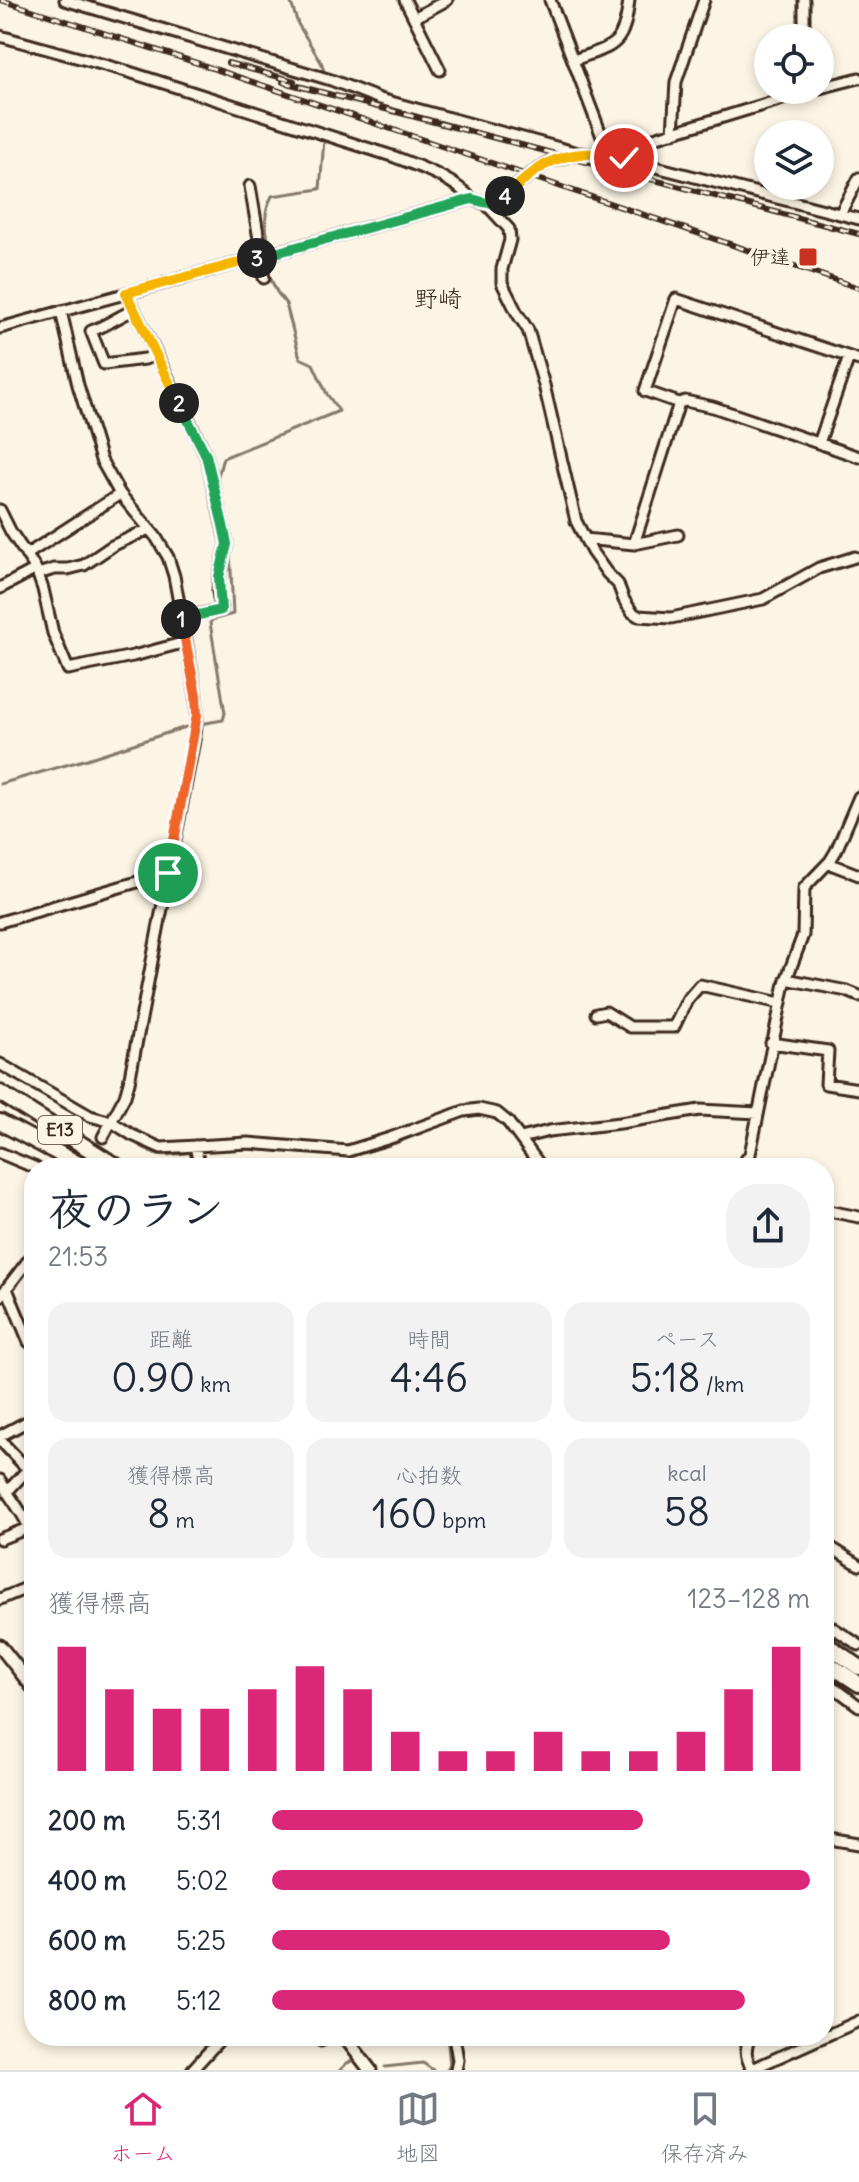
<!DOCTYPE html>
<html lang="ja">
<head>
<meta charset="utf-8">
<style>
	:root { --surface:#fff; --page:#f2f2f3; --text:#1f2937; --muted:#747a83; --line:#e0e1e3; --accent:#db2777 }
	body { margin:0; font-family:Delius,"Klee One",sans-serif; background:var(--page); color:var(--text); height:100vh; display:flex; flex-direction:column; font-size:30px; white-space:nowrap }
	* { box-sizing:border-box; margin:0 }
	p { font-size:26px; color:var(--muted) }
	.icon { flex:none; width:44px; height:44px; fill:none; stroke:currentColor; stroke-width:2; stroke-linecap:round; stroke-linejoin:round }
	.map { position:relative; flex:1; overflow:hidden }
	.details { position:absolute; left:24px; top:1158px; width:810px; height:888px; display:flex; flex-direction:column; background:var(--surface); border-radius:32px; box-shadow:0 4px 12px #0003 }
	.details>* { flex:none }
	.fabs { position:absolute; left:754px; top:24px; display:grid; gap:16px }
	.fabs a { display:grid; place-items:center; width:80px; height:80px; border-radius:50%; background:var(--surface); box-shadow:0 4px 12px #0003; font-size:40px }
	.pin { position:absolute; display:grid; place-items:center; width:68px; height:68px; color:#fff; margin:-34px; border:4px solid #fff; border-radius:50%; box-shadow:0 2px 8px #0007 }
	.km { position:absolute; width:40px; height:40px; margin:-20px; border-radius:50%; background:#222; color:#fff; font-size:22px; line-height:40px; text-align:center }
	.round { display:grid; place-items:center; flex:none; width:84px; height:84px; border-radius:32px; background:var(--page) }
	.headline { display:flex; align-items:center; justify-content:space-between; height:136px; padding:0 24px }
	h1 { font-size:44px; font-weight:600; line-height:60px }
	.metrics { display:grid; grid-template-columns:repeat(3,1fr); gap:12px; height:136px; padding:8px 24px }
	.metrics div { display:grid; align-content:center; border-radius:20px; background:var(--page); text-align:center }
	.metrics b { font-size:40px; font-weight:600 }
	.metrics small { font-size:22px; font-weight:400 }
	.metrics p { font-size:22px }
	.chart { height:224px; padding:16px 24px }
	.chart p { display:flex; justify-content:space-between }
	.chart svg { width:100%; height:144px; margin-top:8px; stroke:var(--accent); stroke-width:6 }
	ul { padding:0 24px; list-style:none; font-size:26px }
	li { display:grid; grid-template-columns:128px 96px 1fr; align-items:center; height:60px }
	li i { height:20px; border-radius:10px; background:var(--accent) }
	.dock { display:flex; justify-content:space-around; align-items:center; height:112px; border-top:2px solid var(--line); background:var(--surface); font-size:22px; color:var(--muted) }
	.dock a { display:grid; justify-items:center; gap:4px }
	.dock .on { color:var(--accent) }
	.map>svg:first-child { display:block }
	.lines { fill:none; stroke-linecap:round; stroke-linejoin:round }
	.stream { stroke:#85796b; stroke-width:3 }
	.minor-casing { stroke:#3b2a1e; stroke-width:15 }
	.major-casing { stroke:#3b2a1e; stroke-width:17 }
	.highway-casing { stroke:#3b2a1e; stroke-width:20 }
	.minor { stroke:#fcf5e5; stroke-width:9 }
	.major { stroke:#fcf5e5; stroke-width:11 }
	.highway { stroke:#fcf5e5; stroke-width:14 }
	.rail-casing { stroke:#3b2a1e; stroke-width:6 }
	.rail { stroke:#fcf5e5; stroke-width:3; stroke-dasharray:9; stroke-linecap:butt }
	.split-1-casing { stroke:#fff; stroke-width:16 }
	.split-2-casing { stroke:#fff; stroke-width:16 }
	.split-3-casing { stroke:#fff; stroke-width:16 }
	.split-4-casing { stroke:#fff; stroke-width:16 }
	.split-5-casing { stroke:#fff; stroke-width:16 }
	.split-1 { stroke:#f0652b; stroke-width:10 }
	.split-2 { stroke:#22a559; stroke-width:10 }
	.split-3 { stroke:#f5b400; stroke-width:10 }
	.split-4 { stroke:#22a559; stroke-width:10 }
	.split-5 { stroke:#f5b400; stroke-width:10 }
	.poi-dot { fill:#c8321e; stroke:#fcf5e5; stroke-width:3 }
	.labels { text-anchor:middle; stroke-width:8; stroke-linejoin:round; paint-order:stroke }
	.shield { fill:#fcf5e5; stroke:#75675a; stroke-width:2 }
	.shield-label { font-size:18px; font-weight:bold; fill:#3b2a1e }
	.poi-label { font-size:20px; fill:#3b2a1e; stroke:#fcf5e5; text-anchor:end }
	.quarter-label { font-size:24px; fill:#3b2a1e; stroke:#fcf5e5 }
</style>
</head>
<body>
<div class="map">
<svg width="859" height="2070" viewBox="0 0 859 2070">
	<rect width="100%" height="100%" fill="#fcf5e5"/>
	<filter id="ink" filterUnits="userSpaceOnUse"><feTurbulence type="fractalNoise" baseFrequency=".0125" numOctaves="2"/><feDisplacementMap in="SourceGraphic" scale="16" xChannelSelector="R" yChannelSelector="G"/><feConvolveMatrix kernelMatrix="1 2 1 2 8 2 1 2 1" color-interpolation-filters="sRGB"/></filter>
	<g filter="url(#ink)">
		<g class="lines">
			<path class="stream" d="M290,0L298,24L322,64L325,76
				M223,508L217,479L223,458L339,411L327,394L313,364L300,358L286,304L277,292L268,273L267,266L272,258C268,236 260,218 272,196L320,189L324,140
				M226,523L231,534L230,543
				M200,724L223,720L225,713L210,623L212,620L233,614L230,550
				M0,784L87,759L192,725
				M0,1069L31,1087
				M109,1127L154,1154L168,1155L222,1149
				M233,1148L352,1156L396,1143L463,1116L477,1115L487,1116L498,1121L514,1137
				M523,1150L535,1168
				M0,1449L34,1484
				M824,1551L859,1571
				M447,2036L450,2065L447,2070
				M385,2067L423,2063L433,2070
				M340,2070L347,2063L352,2061"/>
			<g class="minor-casing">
				<path id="minor" d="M65,0L331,80L380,99L578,153L609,155
					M405,0L440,70
					M550,0L609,155L859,219
					M414,18L447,0
					M0,36L126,71L395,157C422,168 451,177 472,199
					M804,38V0
					M573,60C614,46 624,47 629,0
					M820,88L859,78
					M673,133L676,82L704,0
					M608,152L812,90
					M250,186L262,257
					M486,204L509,229L510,240L502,269V283L517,313L528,330L544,385L576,521L592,552L607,573L618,584L624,600L632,612L638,616L671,618L763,599L819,568L855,557
					M840,214L859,178
					M260,257L264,278
					M126,293L206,455L227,544L219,577L218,592L221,610L181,618
					M134,310C119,316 106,326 91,331L104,364L145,359L156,355
					M61,311L78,385L101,460L120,494L156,537L168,557L174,576L196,695L197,715L195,735L129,1082L125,1096L103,1137
					M0,328L472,199L486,204L497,203L532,173L549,162L578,153
					M679,403L645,391L676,299L859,360
					M819,443L849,357
					M0,510L11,532L36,569L43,589L53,633L68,669L133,656L186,642
					M585,539L634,544L678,535
					M634,544L679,403L685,401L713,407L859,457
					M26,555L120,494
					M38,574L54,569H68L84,565L112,546L149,529
					M0,588L36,569
					M828,863L859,875
					M0,922L168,873
					M786,979L847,991L859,996
					M596,1014L606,1012L630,1027H674L687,1000L700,985L780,1003
					M771,1043L828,1051L826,1084L859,1089
					M0,1064L90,1116L112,1122L132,1135L161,1148L248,1143L348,1151L390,1138L464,1111L479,1109L497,1113L508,1122L542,1168
					M521,1138L549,1131L620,1123L700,1110L758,1113
					M195,1146L200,1168
					M0,1153L36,1168
					M740,1168L750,1154L785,983L803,935L804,888L830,861L836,851L859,797
					M824,1210L859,1217
					M7,1289L29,1342L34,1340
					M0,1297L34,1253
					M0,1436L34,1418
					M0,1440L34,1476
					M0,1480C12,1502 28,1517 34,1542
					M7,1492L28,1469
					M0,1539L31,1527
					M824,1543L859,1565
					M34,1556L29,1571L34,1586
					M0,1599L34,1585
					M824,1622L859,1645
					M824,1680L859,1706
					M824,1838L859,1844
					M454,2036L458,2060L456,2070
					M751,2036C744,2049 745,2056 752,2069
					M321,2041L327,2036
					M192,2070L223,2036
					M750,2070L859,2021"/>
			</g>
			<g class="major-casing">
				<path id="major" d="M0,1646L34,1689
					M344,2036L370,2070"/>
			</g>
			<g class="highway-casing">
				<path id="highway" d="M0,1093L119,1168
					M0,1122L86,1168
					M824,1643L859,1667
					M824,1661L859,1684"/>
			</g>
			<use href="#minor" class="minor"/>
			<use href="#major" class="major"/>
			<use href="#highway" class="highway"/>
			<g class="rail-casing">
				<path id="rail" d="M1,0L197,63L859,288
					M228,63L294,81
					M283,82L859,234"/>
			</g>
			<use href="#rail" class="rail"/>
		</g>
	</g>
	<g class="lines" filter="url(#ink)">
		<g class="split-1-casing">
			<path id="split-1" d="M168,873L197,715L196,695L181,619"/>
		</g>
		<g class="split-2-casing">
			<path id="split-2" d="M179,403L206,455L223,525L227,544L219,577L221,610L181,619"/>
		</g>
		<g class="split-3-casing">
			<path id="split-3" d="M179,403L126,293L257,258"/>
		</g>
		<g class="split-4-casing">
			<path id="split-4" d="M257,258L472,199C487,203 491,207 505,196"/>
		</g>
		<g class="split-5-casing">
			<path id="split-5" d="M505,196C515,189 524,179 534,172C562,151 590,151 624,158"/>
		</g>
		<use href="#split-1" class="split-1"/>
		<use href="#split-2" class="split-2"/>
		<use href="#split-3" class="split-3"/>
		<use href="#split-4" class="split-4"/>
		<use href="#split-5" class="split-5"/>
	</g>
	<rect class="poi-dot" x="798" y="247" width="20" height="20" rx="4"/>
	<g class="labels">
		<rect class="shield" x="38" y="1116" width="44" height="28" rx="6"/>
		<g class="shield-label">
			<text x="60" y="1136">E13</text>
		</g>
		<g class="poi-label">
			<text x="790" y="264">伊達</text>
		</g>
		<g class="quarter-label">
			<text x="438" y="307">野崎</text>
		</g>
	</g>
</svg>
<div class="fabs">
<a><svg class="icon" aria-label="locate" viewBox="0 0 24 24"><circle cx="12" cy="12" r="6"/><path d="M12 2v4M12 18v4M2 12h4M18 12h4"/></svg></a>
<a><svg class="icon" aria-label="layers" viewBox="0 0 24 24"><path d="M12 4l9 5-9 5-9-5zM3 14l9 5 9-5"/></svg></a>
</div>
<div class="pin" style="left:168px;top:873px;background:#1e9e55"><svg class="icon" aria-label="arrive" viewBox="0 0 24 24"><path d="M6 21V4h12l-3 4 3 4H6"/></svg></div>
<div class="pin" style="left:624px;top:158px;background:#d93025"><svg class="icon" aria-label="check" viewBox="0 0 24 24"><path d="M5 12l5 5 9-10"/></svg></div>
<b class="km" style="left:181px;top:619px">1</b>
<b class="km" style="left:179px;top:403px">2</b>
<b class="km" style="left:257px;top:258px">3</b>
<b class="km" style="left:505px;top:196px">4</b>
<section class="details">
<div class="headline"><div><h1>夜のラン</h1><p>21:53</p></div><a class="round"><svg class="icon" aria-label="share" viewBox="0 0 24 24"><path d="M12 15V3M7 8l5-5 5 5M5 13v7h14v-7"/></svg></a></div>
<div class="metrics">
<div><p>距離</p><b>0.90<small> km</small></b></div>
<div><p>時間</p><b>4:46</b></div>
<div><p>ペース</p><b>5:18<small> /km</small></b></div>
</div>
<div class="metrics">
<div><p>獲得標高</p><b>8<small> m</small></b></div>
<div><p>心拍数</p><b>160<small> bpm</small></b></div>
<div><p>kcal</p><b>58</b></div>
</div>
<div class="chart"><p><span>獲得標高</span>123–128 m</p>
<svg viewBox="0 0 160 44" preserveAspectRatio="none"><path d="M5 44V6M15 44V19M25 44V25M35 44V25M45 44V19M55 44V12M65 44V19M75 44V32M85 44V38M95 44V38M105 44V32M115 44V38M125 44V38M135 44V32M145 44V19M155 44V6"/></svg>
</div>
<ul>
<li><b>200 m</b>5:31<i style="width:69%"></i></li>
<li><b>400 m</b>5:02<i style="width:100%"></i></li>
<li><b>600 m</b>5:25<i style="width:74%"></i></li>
<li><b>800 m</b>5:12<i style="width:88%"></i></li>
</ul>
</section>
</div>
<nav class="dock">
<a class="on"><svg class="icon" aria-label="home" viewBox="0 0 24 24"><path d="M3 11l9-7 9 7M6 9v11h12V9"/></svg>ホーム</a>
<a><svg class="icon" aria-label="map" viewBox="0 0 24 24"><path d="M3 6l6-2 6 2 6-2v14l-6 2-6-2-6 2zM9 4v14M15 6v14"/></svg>地図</a>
<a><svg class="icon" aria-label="saved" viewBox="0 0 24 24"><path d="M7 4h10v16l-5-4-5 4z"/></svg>保存済み</a>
</nav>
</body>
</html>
